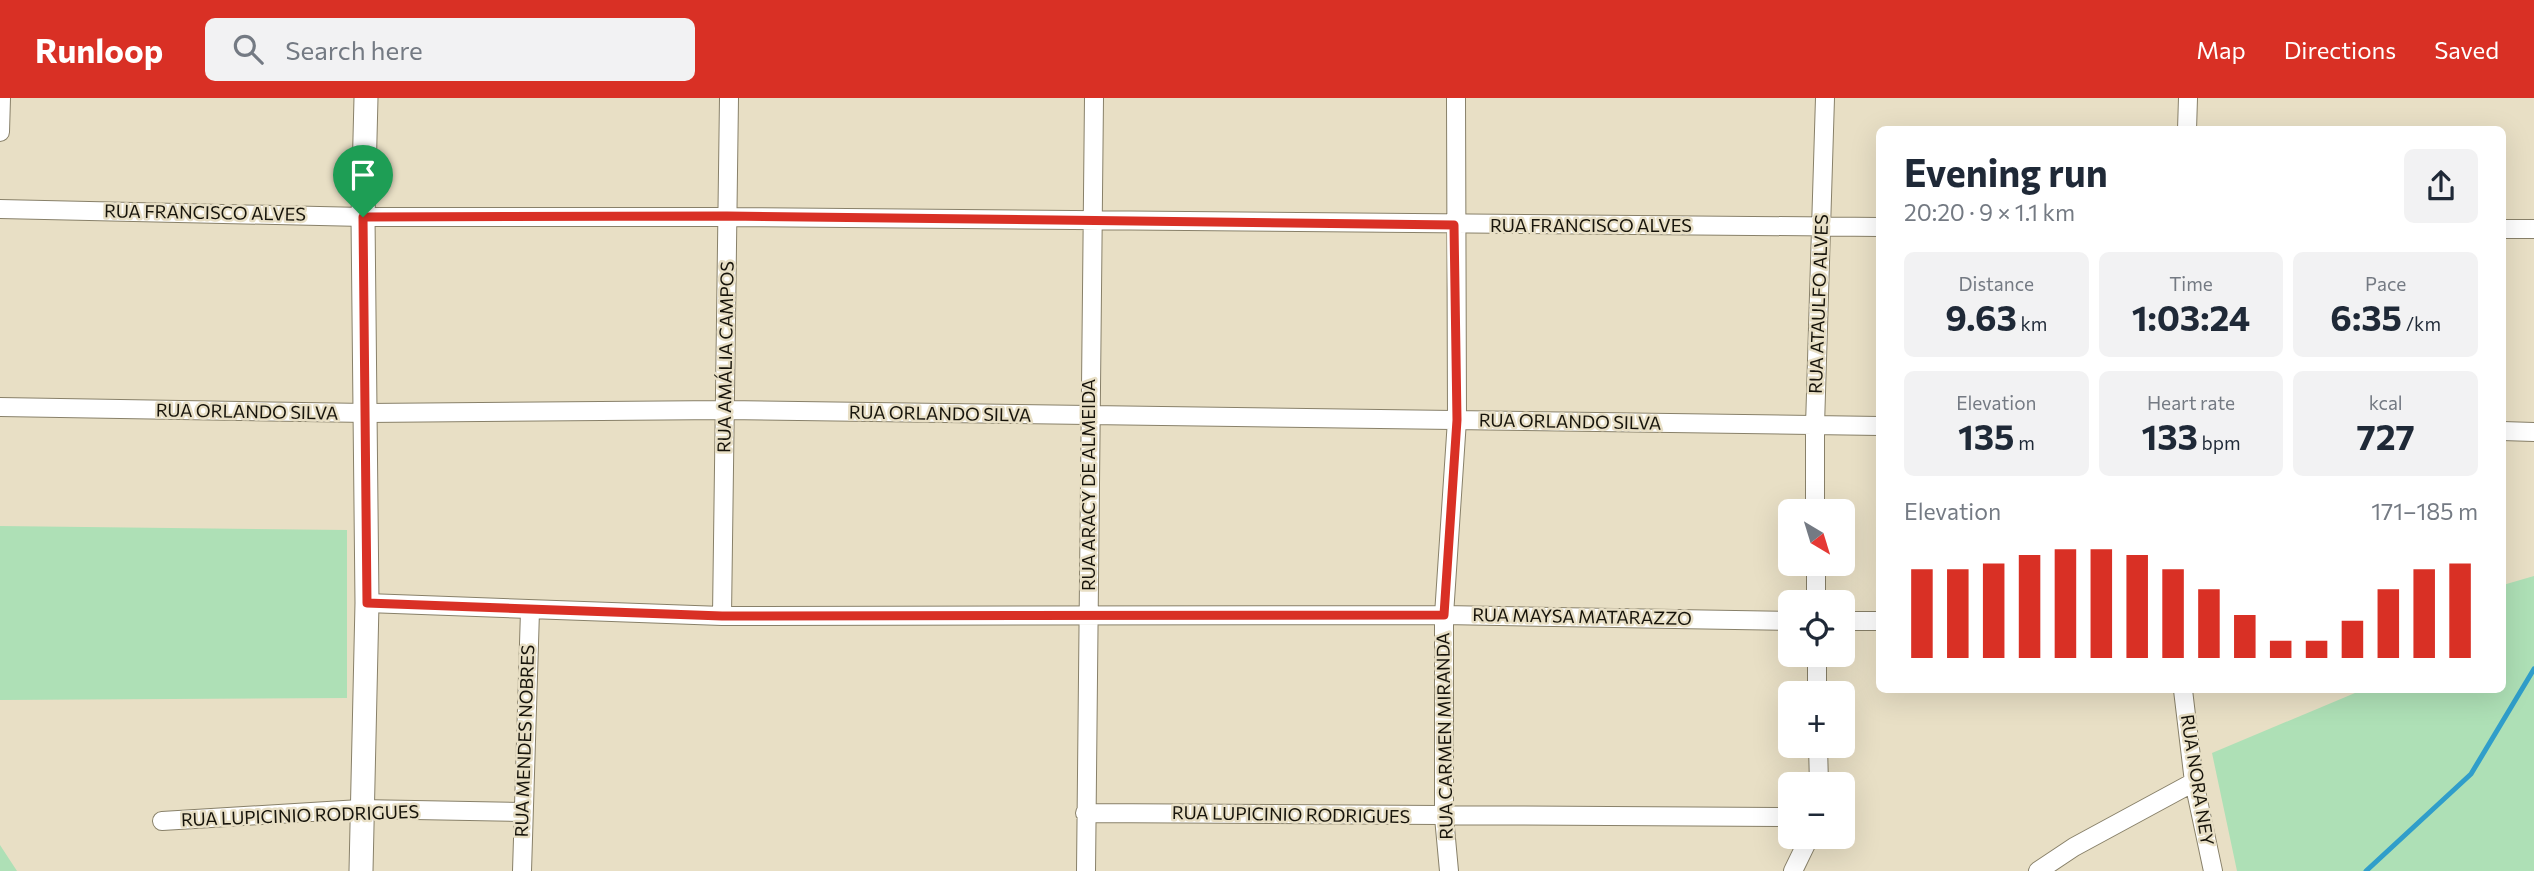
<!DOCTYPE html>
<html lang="en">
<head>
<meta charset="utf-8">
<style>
	:root { --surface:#fff; --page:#f2f2f3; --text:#1f2937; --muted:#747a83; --accent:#d93025 }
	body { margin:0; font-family:Commissioner,sans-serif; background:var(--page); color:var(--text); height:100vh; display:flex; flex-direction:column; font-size:26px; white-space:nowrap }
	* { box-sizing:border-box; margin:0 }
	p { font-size:23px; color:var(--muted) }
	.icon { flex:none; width:38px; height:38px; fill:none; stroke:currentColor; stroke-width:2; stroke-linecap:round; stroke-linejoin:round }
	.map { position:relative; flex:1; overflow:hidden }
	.side { position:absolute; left:1876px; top:28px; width:630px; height:567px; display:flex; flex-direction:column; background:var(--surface); border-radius:10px; box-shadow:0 7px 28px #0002 }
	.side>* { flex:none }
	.needle { width:46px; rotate:142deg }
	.buttons { position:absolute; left:1778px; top:401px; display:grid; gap:14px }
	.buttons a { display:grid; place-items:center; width:77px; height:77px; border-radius:10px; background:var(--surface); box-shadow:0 7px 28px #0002; font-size:35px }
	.pin { position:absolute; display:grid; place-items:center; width:60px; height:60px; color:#fff; margin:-72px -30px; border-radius:50% 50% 50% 0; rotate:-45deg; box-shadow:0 0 7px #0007 }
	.pin .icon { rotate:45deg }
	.round { display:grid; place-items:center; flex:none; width:74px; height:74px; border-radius:10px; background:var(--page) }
	.head { display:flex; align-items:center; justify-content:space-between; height:119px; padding:0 28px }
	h1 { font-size:38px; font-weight:700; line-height:52px }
	.stats { display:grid; grid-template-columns:repeat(3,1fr); gap:10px; height:119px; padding:7px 28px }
	.stats div { display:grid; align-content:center; border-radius:10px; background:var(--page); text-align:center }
	.stats b { font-size:35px; font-weight:700 }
	.stats small { font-size:19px; font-weight:400 }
	.stats p { font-size:19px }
	.chart { height:196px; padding:14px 28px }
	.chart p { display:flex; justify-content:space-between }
	.chart svg { width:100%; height:126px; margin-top:7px; stroke:var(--accent); stroke-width:6 }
	header { display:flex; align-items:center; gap:42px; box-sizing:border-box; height:98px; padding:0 35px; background:var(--accent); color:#fff }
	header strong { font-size:33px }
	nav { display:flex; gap:38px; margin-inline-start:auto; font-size:24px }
	.search { width:490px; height:63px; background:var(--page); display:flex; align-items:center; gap:18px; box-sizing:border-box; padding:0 24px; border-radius:10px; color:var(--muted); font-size:26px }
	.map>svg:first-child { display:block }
	.green { fill:#aee0b6 }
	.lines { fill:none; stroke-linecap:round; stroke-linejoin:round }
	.stream { stroke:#309eca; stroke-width:5 }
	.minor-casing { stroke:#888069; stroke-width:20 }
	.tertiary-casing { stroke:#888069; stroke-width:25 }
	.minor { stroke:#fff; stroke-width:18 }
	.tertiary { stroke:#fff; stroke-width:23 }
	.route-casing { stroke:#fff; stroke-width:14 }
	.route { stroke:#d93025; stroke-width:9 }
	.labels { text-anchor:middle; stroke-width:5; stroke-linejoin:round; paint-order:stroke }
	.street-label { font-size:18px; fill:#17140b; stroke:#e8dfc5 }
</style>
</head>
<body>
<header>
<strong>Runloop</strong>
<div class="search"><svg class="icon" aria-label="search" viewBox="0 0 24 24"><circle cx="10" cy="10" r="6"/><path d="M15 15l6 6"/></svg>Search here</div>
<nav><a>Map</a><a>Directions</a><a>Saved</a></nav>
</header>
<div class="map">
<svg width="2534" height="773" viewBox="0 0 2534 773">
	<rect width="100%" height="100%" fill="#e8dfc5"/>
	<path class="green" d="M0,428L347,432V600L0,602Z
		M2534,478V773H2237L2212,655L2355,595V592H2502L2503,487Z
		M0,747L17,773H0Z"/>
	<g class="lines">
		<path class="stream" d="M2366,773L2471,676L2534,571"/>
		<g class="minor-casing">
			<path id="minor" d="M2187,32L2188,0
				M0,34L1,0
				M0,111L363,119H728L1880,129
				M2502,131H2534
				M0,309L367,315L725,312L1880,328
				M2502,333L2534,334
				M1815,413V328L1825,0
				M1816,466V504
				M367,505L722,518L1444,517L1790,523
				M722,518L729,0
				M1843,523H1880
				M1817,556V595
				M2183,592L2194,684L2213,773
				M1818,648L1819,686
				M1085,715L1790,719
				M162,723L360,711L522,714
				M522,773L530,513
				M1086,773L1094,0
				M1449,773L1444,719V517L1457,322L1456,0
				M1793,773L1810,738
				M2038,773L2074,749L2194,684"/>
		</g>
		<g class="tertiary-casing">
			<path id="tertiary" d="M361,773L367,505L363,119L366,0"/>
		</g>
		<use href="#minor" class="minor"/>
		<use href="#tertiary" class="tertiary"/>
	</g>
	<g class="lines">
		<g class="route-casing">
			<path id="route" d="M727,118L1454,127L1457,322L1444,517L722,518L367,505L363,119Z"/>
		</g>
		<use href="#route" class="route"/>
	</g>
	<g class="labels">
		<g class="street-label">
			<text transform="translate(205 115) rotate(1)" y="6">RUA FRANCISCO ALVES</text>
			<text x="1591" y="134">RUA FRANCISCO ALVES</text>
			<text transform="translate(1819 206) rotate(-88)" y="6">RUA ATAULFO ALVES</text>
			<text transform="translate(726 259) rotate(-89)" y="6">RUA AMÁLIA CAMPOS</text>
			<text transform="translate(247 314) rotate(1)" y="6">RUA ORLANDO SILVA</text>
			<text transform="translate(940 316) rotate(1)" y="6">RUA ORLANDO SILVA</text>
			<text transform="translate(1570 324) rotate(1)" y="6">RUA ORLANDO SILVA</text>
			<text transform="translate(1089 387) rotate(-90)" y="6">RUA ARACY DE ALMEIDA</text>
			<text transform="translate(1582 519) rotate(1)" y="6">RUA MAYSA MATARAZZO</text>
			<text transform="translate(1445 638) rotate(-91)" y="6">RUA CARMEN MIRANDA</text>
			<text transform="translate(525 643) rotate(-88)" y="6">RUA MENDES NOBRES</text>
			<text transform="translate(2197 682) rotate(81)" y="6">RUA NORA NEY</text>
			<text transform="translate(1291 717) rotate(1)" y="6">RUA LUPICINIO RODRIGUES</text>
			<text transform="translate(300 718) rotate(-2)" y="6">RUA LUPICINIO RODRIGUES</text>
		</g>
	</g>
</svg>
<div class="buttons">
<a><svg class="needle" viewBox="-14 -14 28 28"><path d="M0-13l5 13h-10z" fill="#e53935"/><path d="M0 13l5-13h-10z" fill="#747a83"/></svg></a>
<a><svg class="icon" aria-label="locate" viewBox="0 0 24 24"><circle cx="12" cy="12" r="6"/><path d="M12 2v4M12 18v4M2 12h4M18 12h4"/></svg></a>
<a>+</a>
<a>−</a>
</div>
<div class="pin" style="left:363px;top:119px;background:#1e9e55"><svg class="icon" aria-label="arrive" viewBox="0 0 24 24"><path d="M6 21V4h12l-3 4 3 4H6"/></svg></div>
<section class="side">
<div class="head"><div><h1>Evening run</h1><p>20:20 · 9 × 1.1 km</p></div><a class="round"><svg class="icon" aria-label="share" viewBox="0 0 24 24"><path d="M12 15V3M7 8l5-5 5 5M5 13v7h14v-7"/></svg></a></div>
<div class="stats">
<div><p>Distance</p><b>9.63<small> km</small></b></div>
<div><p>Time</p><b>1:03:24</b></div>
<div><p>Pace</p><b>6:35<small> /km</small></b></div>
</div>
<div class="stats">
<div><p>Elevation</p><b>135<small> m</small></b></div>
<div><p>Heart rate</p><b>133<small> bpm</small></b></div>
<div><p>kcal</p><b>727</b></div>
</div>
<div class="chart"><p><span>Elevation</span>171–185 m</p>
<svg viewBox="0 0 160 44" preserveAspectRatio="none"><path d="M5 44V13M15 44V13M25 44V11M35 44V8M45 44V6M55 44V6M65 44V8M75 44V13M85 44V20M95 44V29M105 44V38M115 44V38M125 44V31M135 44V20M145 44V13M155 44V11"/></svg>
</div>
</section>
</div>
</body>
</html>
